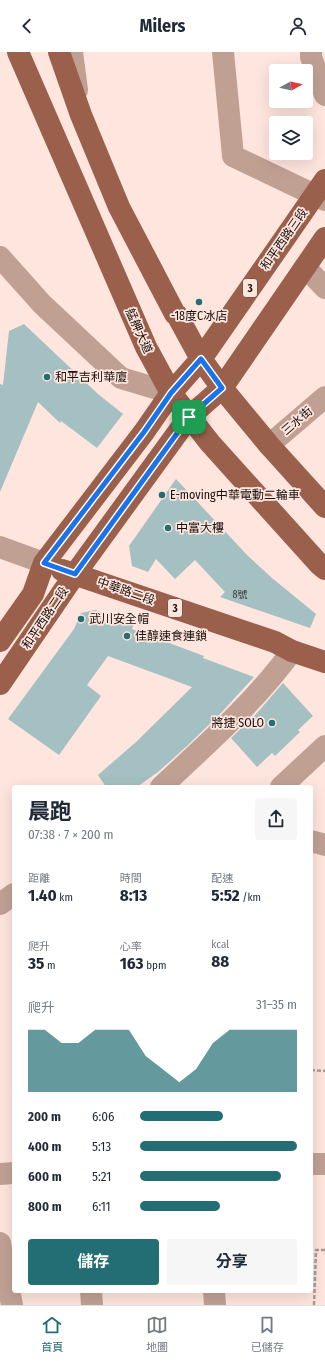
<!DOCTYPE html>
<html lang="zh-TW">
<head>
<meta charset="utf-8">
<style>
	:root { --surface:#fff; --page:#f6f6f7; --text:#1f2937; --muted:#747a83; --line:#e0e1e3; --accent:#236e75 }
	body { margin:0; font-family:"Fira Sans Condensed","Noto Sans TC",sans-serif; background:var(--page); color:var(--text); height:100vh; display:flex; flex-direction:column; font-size:15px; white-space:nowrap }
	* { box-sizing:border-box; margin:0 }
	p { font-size:13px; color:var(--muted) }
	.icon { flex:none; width:22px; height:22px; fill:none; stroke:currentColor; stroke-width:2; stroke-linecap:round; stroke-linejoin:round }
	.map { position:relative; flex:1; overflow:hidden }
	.panel { position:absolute; left:12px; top:733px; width:301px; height:508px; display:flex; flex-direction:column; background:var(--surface); border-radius:4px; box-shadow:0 4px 16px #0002 }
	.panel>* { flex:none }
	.needle { width:26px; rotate:82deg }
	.tools { position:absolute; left:269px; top:12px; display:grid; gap:8px }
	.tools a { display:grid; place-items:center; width:44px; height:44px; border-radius:4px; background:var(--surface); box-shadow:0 4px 16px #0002; font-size:20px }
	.pin { position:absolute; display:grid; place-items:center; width:34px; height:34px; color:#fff; margin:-17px; border-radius:8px; box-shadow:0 2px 6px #0006 }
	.round { display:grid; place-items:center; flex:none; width:42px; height:42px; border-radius:4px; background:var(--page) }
	.headline { display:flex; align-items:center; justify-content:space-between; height:68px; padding:0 16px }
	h1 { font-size:22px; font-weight:700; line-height:30px }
	.stats { display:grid; grid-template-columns:repeat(3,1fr); gap:6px; height:68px; padding:4px 16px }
	.stats div { display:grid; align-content:center }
	.stats b { font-size:17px; font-weight:700 }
	.stats small { font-size:11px; font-weight:400 }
	.stats p { font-size:11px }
	.chart { height:112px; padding:8px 16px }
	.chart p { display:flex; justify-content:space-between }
	.chart svg { width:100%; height:72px; margin-top:4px; fill:var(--accent); opacity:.7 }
	.cta { display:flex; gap:8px; margin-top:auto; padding:8px 16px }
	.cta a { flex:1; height:46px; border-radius:4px; background:var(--accent); color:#fff; font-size:16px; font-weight:700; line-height:46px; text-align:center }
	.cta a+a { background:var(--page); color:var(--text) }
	ul { padding:0 16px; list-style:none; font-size:13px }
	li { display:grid; grid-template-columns:64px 48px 1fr; align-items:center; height:30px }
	li i { height:10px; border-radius:5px; background:var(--accent) }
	header { display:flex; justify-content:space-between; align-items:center; height:52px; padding:0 16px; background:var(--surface); font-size:18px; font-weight:700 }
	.tab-bar { display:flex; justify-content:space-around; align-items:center; height:56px; border-top:1px solid var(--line); background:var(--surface); font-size:11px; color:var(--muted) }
	.tab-bar a { display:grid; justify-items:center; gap:2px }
	.tab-bar .selected { color:var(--accent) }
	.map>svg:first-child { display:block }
	.building { fill:#a5c0c2 }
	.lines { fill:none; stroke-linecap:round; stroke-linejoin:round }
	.path { stroke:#ad9a94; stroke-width:2.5; stroke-dasharray:4 2; stroke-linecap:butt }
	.minor { stroke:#c1a094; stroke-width:22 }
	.major { stroke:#9a604c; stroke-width:22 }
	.route-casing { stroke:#fff; stroke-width:8 }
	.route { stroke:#1a73e8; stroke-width:5 }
	.poi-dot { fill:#236e75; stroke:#fee5dd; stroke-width:1.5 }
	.labels { text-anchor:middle; stroke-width:3.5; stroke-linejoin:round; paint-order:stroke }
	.number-label { font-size:10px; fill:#3a3b3a }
	.shield { fill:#fee5dd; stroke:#5c4f4b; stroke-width:1 }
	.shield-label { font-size:11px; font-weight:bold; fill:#170f0c }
	.street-label { font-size:12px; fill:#170f0c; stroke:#fee5dd }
	.poi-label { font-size:12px; fill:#170f0c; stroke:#fee5dd; text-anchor:start }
</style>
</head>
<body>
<header><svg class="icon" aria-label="back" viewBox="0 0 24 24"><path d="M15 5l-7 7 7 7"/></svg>Milers<svg class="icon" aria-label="person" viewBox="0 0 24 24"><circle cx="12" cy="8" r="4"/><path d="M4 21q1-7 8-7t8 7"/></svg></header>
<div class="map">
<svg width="325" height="1253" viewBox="0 0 325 1253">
	<rect width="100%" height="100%" fill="#fee5dd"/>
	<path class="building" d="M24,272L98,342L123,362L97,396L61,369L60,371L38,350L0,440V332L3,333L9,279Z
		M176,427L248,504L272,526L316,562L310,576L220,545L225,540L195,508L175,527L156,507L148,520L132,514L129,494Z
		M95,558L134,572L132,577L204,604L203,606L254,625L221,661L187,694L158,720L137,735H106L98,723L136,690L192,635L108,604L87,633L101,644L59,703L8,667L74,577L81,561Z
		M283,631L313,664L298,678L300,680L275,704L272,701L257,715L231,686L256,662Z"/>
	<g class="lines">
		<path class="path" d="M311,1018L325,1019
			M314,1253L316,1198H325"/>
		<path class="minor" d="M72,0L77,38
			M223,0L233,104L325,148
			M311,0V5L325,43
			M0,205L42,252L121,326L171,341
			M305,215L325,236
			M269,393L325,345
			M0,495L44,511
			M161,735C207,692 255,650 292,599
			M281,735L325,694
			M311,789L325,793
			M0,852L14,842
			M311,1112H325
			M0,1122L14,1121
			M0,1191L12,1253
			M91,1239L92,1253
			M214,1239L215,1253"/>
		<path class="major" d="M18,0L146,295L171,341L210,391L319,512L325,517
			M59,0L81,63L119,155L175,262L177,263L201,307L222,336L269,393L325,455
			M62,518L275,590L292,599L325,610
			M0,589L33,542L44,511L144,380L171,341L201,307L325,128
			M0,632L75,522L189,365L222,336L325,186"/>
	</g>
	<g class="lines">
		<g class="route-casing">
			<path id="route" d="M201,307L222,336L189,365L75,522L44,511L144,380L171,341Z"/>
		</g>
		<use href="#route" class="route"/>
	</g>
	<g class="poi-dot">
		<circle cx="199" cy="250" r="4"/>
		<circle cx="47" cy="325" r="4"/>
		<circle cx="162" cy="443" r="4"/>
		<circle cx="168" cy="476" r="4"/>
		<circle cx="81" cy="567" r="4"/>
		<circle cx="127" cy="584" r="4"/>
		<circle cx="272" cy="671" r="4"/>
	</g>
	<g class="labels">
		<g class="number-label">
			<text x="240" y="546">8號</text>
		</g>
		<g class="shield">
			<rect x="243" y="227" width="14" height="18" rx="3"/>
			<rect x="168" y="547" width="14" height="18" rx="3"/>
		</g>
		<g class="shield-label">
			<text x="250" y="240">3</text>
			<text x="175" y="560">3</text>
		</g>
		<g class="street-label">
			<text transform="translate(284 187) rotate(-55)" y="4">和平西路三段</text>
			<text transform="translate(139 279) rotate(66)" y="4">艋舺大道</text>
			<text transform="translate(297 369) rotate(-41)" y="4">三水街</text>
			<text transform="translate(126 539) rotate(19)" y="4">中華路二段</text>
			<text transform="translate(45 566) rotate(-56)" y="4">和平西路二段</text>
		</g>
		<g class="poi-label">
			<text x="199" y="268" text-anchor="middle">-18度C冰店</text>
			<text x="55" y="329">和平吉利華廈</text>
			<text x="170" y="447">E-moving中華電動二輪車</text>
			<text x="176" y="480">中富大樓</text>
			<text x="89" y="571">武川安全帽</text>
			<text x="135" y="588">佳醇速食連鎖</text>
			<text x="264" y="675" text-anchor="end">將捷 SOLO</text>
		</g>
	</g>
</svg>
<div class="tools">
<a><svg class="needle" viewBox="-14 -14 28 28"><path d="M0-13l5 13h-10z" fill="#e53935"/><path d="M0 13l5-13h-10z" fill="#747a83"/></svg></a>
<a><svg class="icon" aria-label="layers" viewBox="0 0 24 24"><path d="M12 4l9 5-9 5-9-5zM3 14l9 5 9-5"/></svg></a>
</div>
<div class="pin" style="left:189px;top:365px;background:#1e9e55"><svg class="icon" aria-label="arrive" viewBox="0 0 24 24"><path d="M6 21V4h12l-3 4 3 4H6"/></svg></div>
<section class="panel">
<div class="headline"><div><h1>晨跑</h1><p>07:38 · 7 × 200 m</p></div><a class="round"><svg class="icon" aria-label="share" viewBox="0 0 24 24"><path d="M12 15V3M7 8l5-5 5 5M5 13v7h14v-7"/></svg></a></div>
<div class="stats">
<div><p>距離</p><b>1.40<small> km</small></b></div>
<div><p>時間</p><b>8:13</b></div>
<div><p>配速</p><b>5:52<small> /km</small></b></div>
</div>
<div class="stats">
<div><p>爬升</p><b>35<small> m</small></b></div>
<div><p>心率</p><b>163<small> bpm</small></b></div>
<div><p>kcal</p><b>88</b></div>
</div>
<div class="chart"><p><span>爬升</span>31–35 m</p>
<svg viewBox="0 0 160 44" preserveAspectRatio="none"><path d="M0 44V6L10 6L20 14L30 14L40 6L50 6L60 6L70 22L80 30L90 38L100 30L110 14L120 6L130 6L140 6L150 6L160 6V44z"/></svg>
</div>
<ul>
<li><b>200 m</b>6:06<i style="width:53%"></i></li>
<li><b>400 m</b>5:13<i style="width:100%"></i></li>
<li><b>600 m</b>5:21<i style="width:90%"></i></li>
<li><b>800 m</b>6:11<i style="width:51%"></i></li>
</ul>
<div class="cta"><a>儲存</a><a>分享</a></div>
</section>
</div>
<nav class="tab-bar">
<a class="selected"><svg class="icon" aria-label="home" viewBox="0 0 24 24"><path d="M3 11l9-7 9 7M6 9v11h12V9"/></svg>首頁</a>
<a><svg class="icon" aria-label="map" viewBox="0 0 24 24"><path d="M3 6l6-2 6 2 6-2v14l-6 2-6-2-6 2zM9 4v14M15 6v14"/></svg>地圖</a>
<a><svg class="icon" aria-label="saved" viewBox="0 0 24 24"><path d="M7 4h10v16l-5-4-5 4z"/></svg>已儲存</a>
</nav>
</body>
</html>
